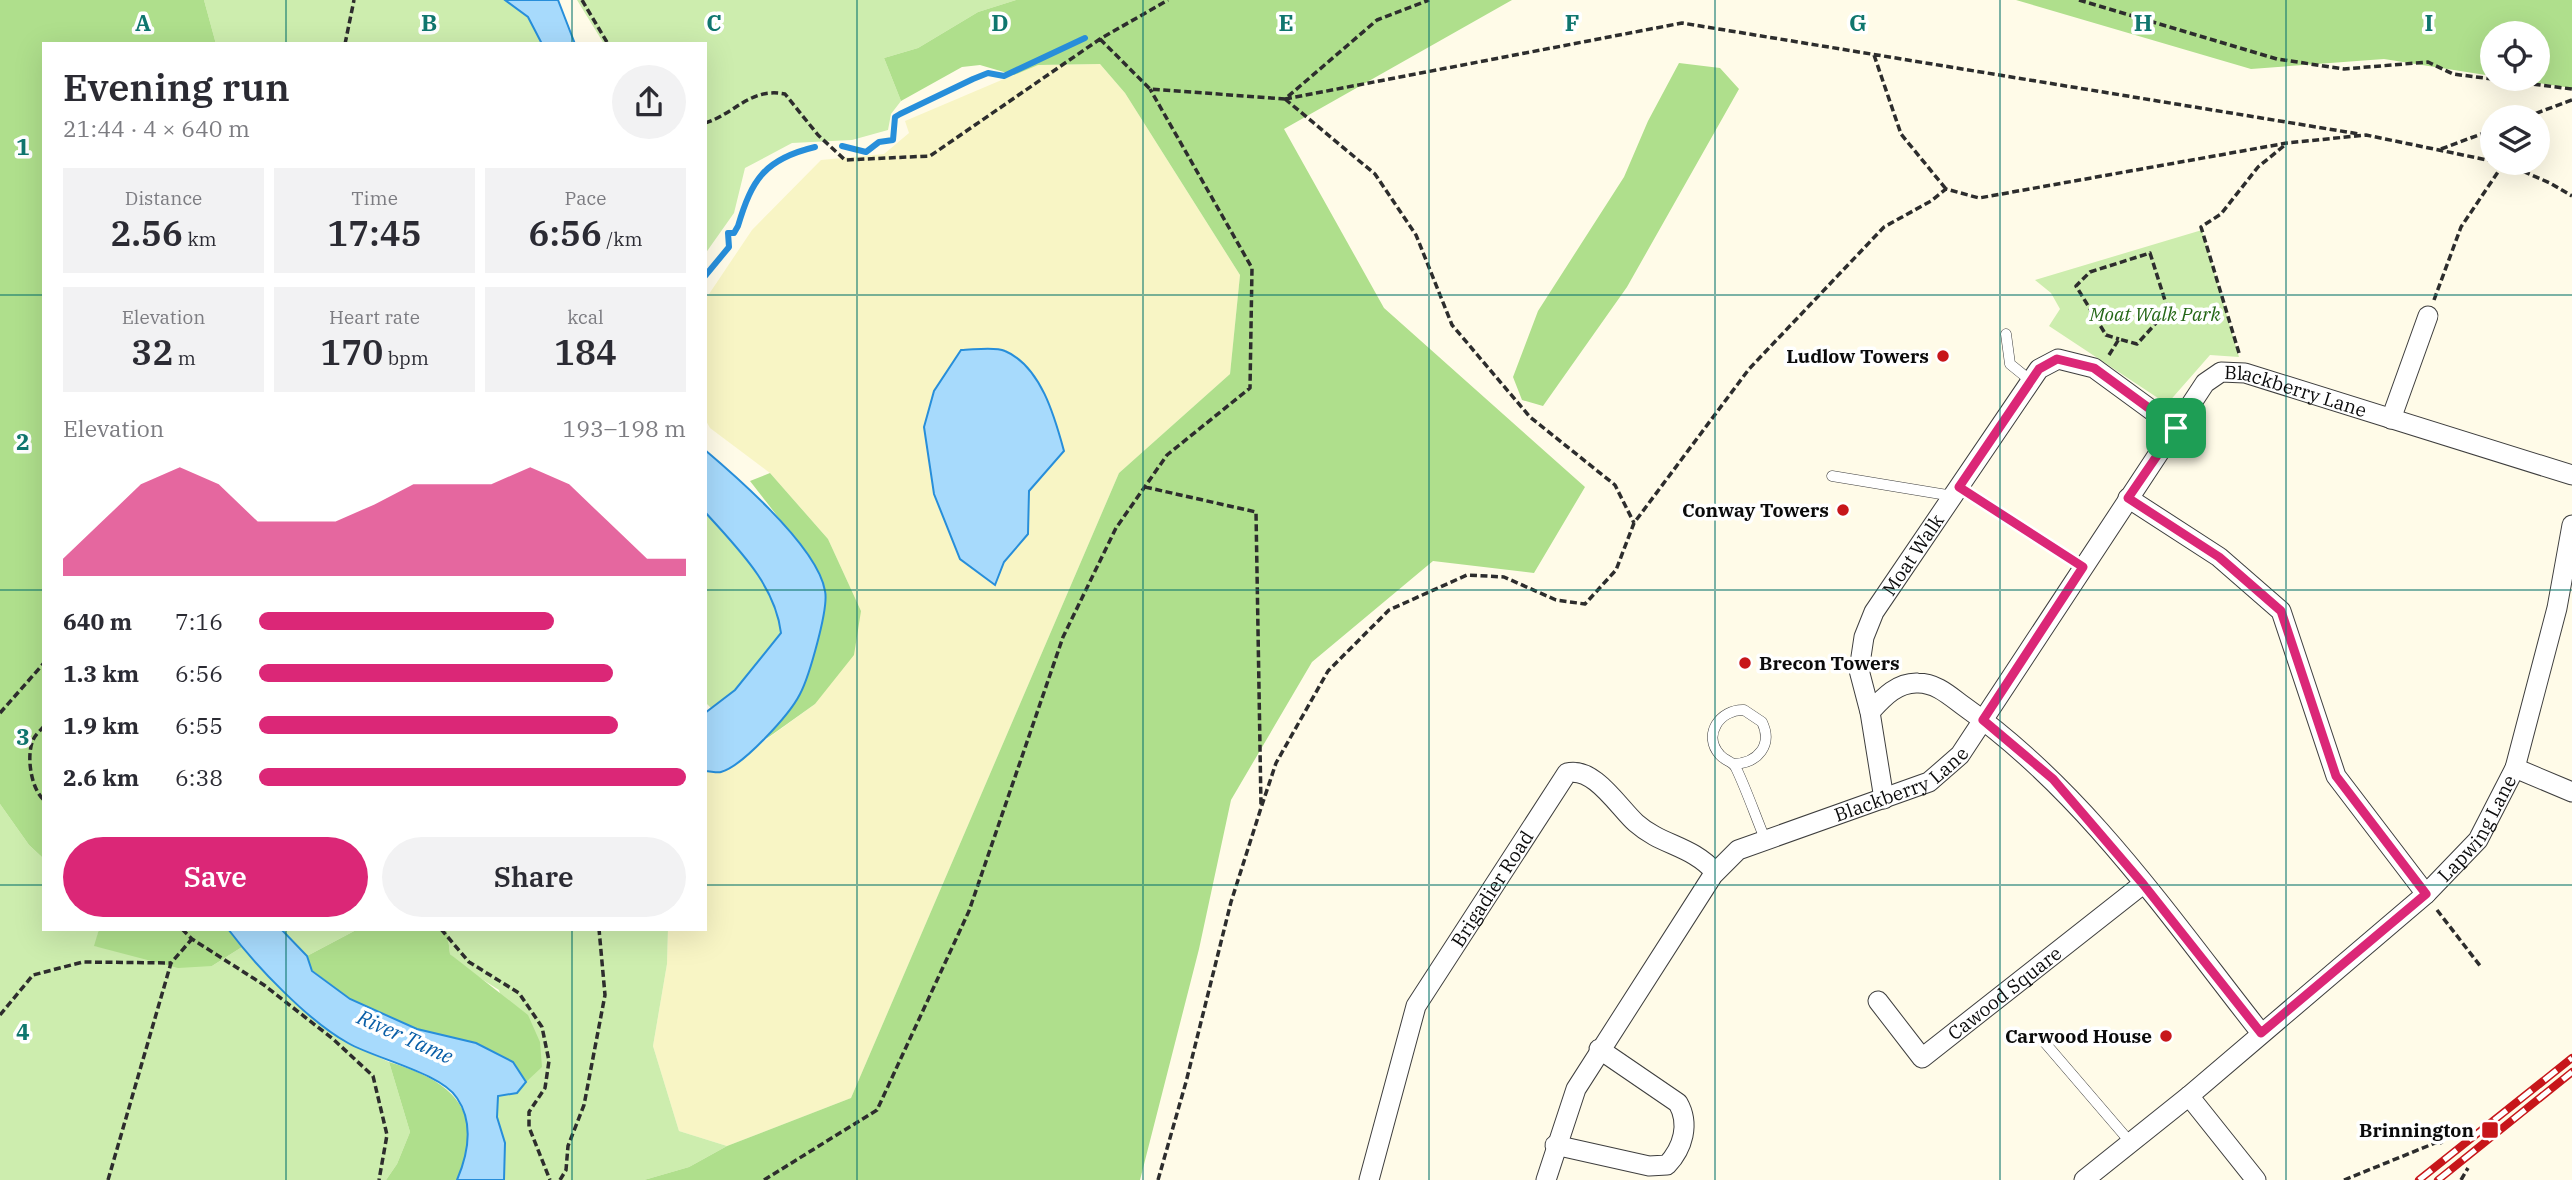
<!DOCTYPE html>
<html lang="en">
<head>
<meta charset="utf-8">
<style>
	:root { --surface:#fff; --page:#f2f2f3; --text:#2b2b33; --muted:#7c7c81; --accent:#db2777 }
	body { margin:0; font-family:"IBM Plex Serif",serif; background:var(--page); color:var(--text); height:100vh; display:flex; flex-direction:column; font-size:26px; white-space:nowrap }
	* { box-sizing:border-box; margin:0 }
	p { font-size:23px; color:var(--muted) }
	.icon { flex:none; width:38px; height:38px; fill:none; stroke:currentColor; stroke-width:2; stroke-linecap:round; stroke-linejoin:round }
	.map { position:relative; flex:1; overflow:hidden }
	.drawer { position:absolute; left:42px; top:42px; width:665px; height:889px; display:flex; flex-direction:column; background:var(--surface); border-radius:0px; box-shadow:0 7px 28px #0002 }
	.drawer>* { flex:none }
	.buttons { position:absolute; left:2480px; top:21px; display:grid; gap:14px }
	.buttons a { display:grid; place-items:center; width:70px; height:70px; border-radius:50%; background:var(--surface); box-shadow:0 7px 28px #0002; font-size:35px }
	.pin { position:absolute; display:grid; place-items:center; width:60px; height:60px; color:#fff; margin:-30px; border-radius:14px; box-shadow:0 4px 10px #0006 }
	.round { display:grid; place-items:center; flex:none; width:74px; height:74px; border-radius:37px; background:var(--page) }
	.head { display:flex; align-items:center; justify-content:space-between; height:119px; padding:0 21px }
	h1 { font-size:38px; font-weight:600; line-height:52px }
	.stats { display:grid; grid-template-columns:repeat(3,1fr); gap:10px; height:119px; padding:7px 21px }
	.stats div { display:grid; align-content:center; border-radius:0px; background:var(--page); text-align:center }
	.stats b { font-size:35px; font-weight:600 }
	.stats small { font-size:19px; font-weight:400 }
	.stats p { font-size:19px }
	.chart { height:196px; padding:14px 21px }
	.chart p { display:flex; justify-content:space-between }
	.chart svg { width:100%; height:126px; margin-top:7px; fill:var(--accent); opacity:.7 }
	.button { display:flex; gap:14px; margin-top:auto; padding:14px 21px }
	.button a { flex:1; height:80px; border-radius:42px; background:var(--accent); color:#fff; font-size:28px; font-weight:600; line-height:80px; text-align:center }
	.button a+a { background:var(--page); color:var(--text) }
	ul { padding:0 21px; list-style:none; font-size:23px }
	li { display:grid; grid-template-columns:112px 84px 1fr; align-items:center; height:52px }
	li i { height:18px; border-radius:9px; background:var(--accent) }
	.map>svg:first-child { display:block }
	.farmland { fill:#f8f5c5; fill-rule:evenodd }
	.green { fill:#cdedae }
	.forest { fill:#afdf8c }
	.water { fill:#a7dafc; stroke:#278eda; stroke-width:2 }
	.lines { fill:none; stroke-linecap:round; stroke-linejoin:round }
	.stream { stroke:#278eda; stroke-width:6 }
	.service-casing { stroke:#3e3e3e; stroke-width:11 }
	.minor-casing { stroke:#3e3e3e; stroke-width:21 }
	.path { stroke:#2d2d2d; stroke-width:3.5; stroke-dasharray:7 3.5; stroke-linecap:butt }
	.service { stroke:#fff; stroke-width:10 }
	.minor { stroke:#fff; stroke-width:19 }
	.rail-casing { stroke:#c7161a; stroke-width:8 }
	.rail { stroke:#fff; stroke-width:5; stroke-dasharray:16; stroke-linecap:butt }
	.route-casing { stroke:#fff; stroke-width:14 }
	.route { stroke:#db2777; stroke-width:9 }
	.grid { fill:none; stroke:#0f766e; stroke-width:2; stroke-opacity:0.55 }
	.poi-dot { fill:#c7161a; stroke:#fff; stroke-width:2.5 }
	.labels { text-anchor:middle; stroke-width:7; stroke-linejoin:round; paint-order:stroke }
	.park-label { font-size:19px; font-style:italic; fill:#246716; stroke:#fff }
	.poi-label { font-size:19px; font-weight:bold; fill:#0b0b0b; stroke:#fff; text-anchor:end }
	.street-label { font-size:19px; fill:#0b0b0b; stroke:#fff }
	.water-label { font-size:21px; font-style:italic; fill:#095ea7; stroke:#fff }
	.grid-label { font-size:23px; text-anchor:middle; font-weight:bold; fill:#0f766e; stroke:#fff; stroke-width:7; stroke-linejoin:round; paint-order:stroke }
</style>
</head>
<body>
<div class="map">
<svg width="2572" height="1180" viewBox="0 0 2572 1180">
	<rect width="100%" height="100%" fill="#fffbe8"/>
	<path class="farmland" d="M1100,64L1125,93L1240,275L1230,374L1119,473L851,1098L727,1146L679,1131L653,1046L667,964L668,929H705V771L722,772L815,704L861,611L828,539L770,473L710,428L705,419V300L752,230L821,160L884,154L909,133L905,121L1037,65ZM1064,451L1029,491L1028,534L1004,562L995,584L960,559Z"/>
	<path class="green" d="M204,0H505L528,17L542,44H216Z
		M577,0H1016L978,12L918,48L884,58L901,101L891,114L888,130L852,140L792,143L745,168L734,213L705,254V44H604Z
		M2202,230L2239,357L2210,355L2167,404L2049,326L2060,309L2051,293L2035,280Z
		M705,512C737,548 775,584 781,633L735,690L713,710L705,702Z
		M0,804L29,845L44,859V929H99L95,946L212,966L242,947L346,1042L389,1062L410,1132L397,1164L386,1180H0Z
		M281,929H358L307,956Z
		M447,929H668L667,964L653,1046L679,1131L727,1146L689,1167L644,1180H504L505,1143L497,1117L498,1096L517,1093L526,1082L499,990L469,971L450,954Z"/>
	<path class="forest" d="M0,0H204L216,44H44V859L29,845L0,804Z
		M1016,0H1512L1284,129L1384,308L1585,487L1534,573L1433,561L1312,662L1231,800L1199,949L1140,1180H644L689,1167L727,1146L851,1098L1119,473L1230,374L1240,275L1125,93L1100,64L1038,65L1014,75L980,65L962,67L901,101L884,58L918,48L978,12Z
		M2016,0H2572V88L2510,79H2538V33H2492V76L2384,59L2251,69Z
		M1679,63L1720,68L1739,89L1627,287L1543,406L1522,400L1513,377L1538,311L1624,177L1648,121Z
		M770,473L828,539L861,611L854,655L815,704L766,739L801,693L810,558L750,481Z
		M99,929H228L242,947L212,966L178,968L94,946Z
		M358,929H447L450,954L528,1015L540,1042L542,1067L526,1082L513,1062L476,1043L417,1029L350,999L312,970L307,956Z
		M389,1062C453,1081 487,1111 457,1180H386L397,1164L410,1132Z"/>
	<path class="water" d="M505,0H558L575,44H542L528,17Z
		M961,350C973,350 994,346 1005,351C1041,366 1055,418 1064,451L1029,491L1028,534L1004,562L995,585L960,559L934,494L924,427L934,391Z
		M705,450C738,478 818,548 825,591C829,608 809,677 800,694C790,714 743,766 721,772C717,773 710,771 705,771V713L735,690L781,633C775,584 737,548 705,512Z
		M228,929H281L307,956L312,971L350,999L417,1029L476,1043L513,1062L526,1082L517,1093L498,1096L497,1117L505,1143L504,1180H457C468,1154 474,1123 457,1098C441,1073 376,1059 348,1043C308,1021 256,966 228,929Z"/>
	<g class="lines">
		<path class="stream" d="M842,146L866,152L879,142L893,140L895,117L900,114L973,79L988,73L1004,76L1085,38
			M705,276L729,247L728,233H734L738,226C752,179 765,159 815,147"/>
		<g class="service-casing">
			<path id="service" d="M2006,334L2010,364L2031,381
				M1832,476L1953,496
				M1734,764C1758,763 1773,745 1762,722L1744,710C1720,709 1702,735 1720,755C1725,761 1733,761 1736,768C1747,791 1755,815 1765,839
				M2040,1037L2131,1143"/>
		</g>
		<g class="minor-casing">
			<g id="minor">
				<path d="M2391,419L2428,316"/>
				<path d="M2128,498L2219,557L2281,611L2336,776L2426,894"/>
				<path d="M1870,712C1883,698 1897,682 1918,683C1937,683 1951,697 1965,707C2085,792 2171,919 2261,1033"/>
				<path d="M2515,768L2572,792"/>
				<path id="s1" d="M1884,799L1870,712L1859,670L1864,637L1874,612L2039,369L2058,359L2094,368L2176,428"/>
				<path id="s2" d="M1878,1001L1922,1058L2143,884"/>
				<path d="M2189,1096L2256,1180"/>
				<path d="M1555,1145L1649,1166L1667,1165C1683,1148 1690,1124 1678,1103L1599,1049"/>
				<path id="s3" d="M1369,1180L1416,1006L1567,773C1594,766 1619,808 1636,823C1662,846 1691,845 1715,872"/>
				<path id="s4" d="M1546,1180L1576,1089L1713,875L1738,850L1929,782L1960,755L2205,383L2221,372L2245,373L2572,475"/>
				<path id="s5" d="M2084,1180L2189,1096L2426,894L2478,840L2515,768L2557,608L2572,525"/>
			</g>
		</g>
		<path class="path" d="M582,0L608,44
			M2079,0L2277,59L2344,69L2428,62L2453,74L2492,79
			M1100,39L1150,89L1285,99L1377,20L1429,0
			M345,44L354,0
			M1874,55L1901,134L1946,189
			M2492,79L2572,89
			M1285,99L1682,23L2359,134
			M1285,99L1375,174L1416,235L1452,325L1530,417L1615,485L1634,523
			M2526,117L2572,100
			M705,123C735,114 750,87 785,94L818,135L845,160L930,156L1100,39L1168,0
			M2441,149L2492,130
			M2504,163L2550,183L2572,196
			M2434,300L2461,227L2504,163
			M2239,353L2201,227L2221,214L2258,167L2285,145
			M2109,355L2119,339L2137,344L2168,310L2150,253L2090,272L2076,286L2106,335L2119,339
			M1145,487L1256,512L1261,806
			M1975,498L2069,558
			M0,713L44,663
			M44,726C41,730 35,735 33,740C26,756 31,789 44,800
			M2437,910L2481,967
			M182,929L192,939L264,985L333,1039L373,1076L387,1135L379,1180
			M441,929L469,962L519,993L542,1027L549,1061L545,1088L529,1112V1127L550,1180
			M0,1015L33,975L83,962L171,963
			M108,1180L171,963L191,940
			M560,1180L566,1170L568,1146L584,1105L605,995L599,929
			M764,1180L877,1110L969,911L1063,637L1116,528L1167,455L1250,388L1252,268L1150,89
			M1158,1180L1186,1082L1231,902L1261,808L1276,763L1328,671L1389,610L1467,575L1504,577L1556,600L1585,604L1616,570L1634,523L1749,369L1884,227L1931,201L1946,189L1979,198L2287,143L2366,135L2492,161
			M2344,1180L2440,1141L2442,1144
			M2461,1180L2468,1168"/>
		<use href="#service" class="service"/>
		<use href="#minor" class="minor"/>
		<g class="rail-casing">
			<path id="rail" d="M2419,1180L2572,1058
				M2438,1180L2572,1072"/>
		</g>
		<use href="#rail" class="rail"/>
	</g>
	<g class="lines">
		<g class="route-casing">
			<path id="route" d="M2057,359L2094,368L2176,428L2128,498L2219,557L2281,611L2336,776L2426,894L2261,1033L2143,884L2053,779L1983,720L2083,567L1959,487L2039,369Z"/>
		</g>
		<use href="#route" class="route"/>
	</g>
	<path class="grid" d="M286,0V44M572,0V44M857,0V1180M1143,0V1180M1429,0V1180M1715,0V1180M2000,0V1180M2286,0V1180M0,295H44M705,295H2572M0,590H44M705,590H2572M0,885H44M705,885H2572M286,929V1180M572,929V1180"/>
	<g class="poi-dot">
		<circle cx="1943" cy="356" r="7"/>
		<circle cx="1843" cy="510" r="7"/>
		<circle cx="1745" cy="663" r="7"/>
		<circle cx="2166" cy="1036" r="7"/>
		<rect x="2481" y="1121" width="18" height="18" rx="3.5"/>
	</g>
	<g class="labels">
		<g class="park-label">
			<text x="2155" y="321">Moat Walk Park</text>
		</g>
		<g class="poi-label">
			<text x="1929" y="363">Ludlow Towers</text>
			<text x="1829" y="517">Conway Towers</text>
			<text x="1759" y="670" text-anchor="start">Brecon Towers</text>
			<text x="2152" y="1043">Carwood House</text>
			<text x="2474" y="1137">Brinnington</text>
		</g>
		<g class="street-label">
			<text dy="7" stroke="none"><textPath href="#s4" startOffset="1171">Blackberry Lane</textPath></text>
			<text dy="7" stroke="none"><textPath href="#s1" startOffset="261">Moat Walk</textPath></text>
			<text dy="7" stroke="none"><textPath href="#s4" startOffset="562">Blackberry Lane</textPath></text>
			<text dy="7" stroke="none"><textPath href="#s5" startOffset="530">Lapwing Lane</textPath></text>
			<text dy="7" stroke="none"><textPath href="#s3" startOffset="320">Brigadier Road</textPath></text>
			<text dy="7" stroke="none"><textPath href="#s2" startOffset="177">Cawood Square</textPath></text>
		</g>
		<g class="water-label">
			<text transform="translate(405 1037) rotate(24)" y="7">River Tame</text>
		</g>
	</g>
	<g class="grid-label">
		<text x="143" y="31">A</text>
		<text x="429" y="31">B</text>
		<text x="714" y="31">C</text>
		<text x="1000" y="31">D</text>
		<text x="1286" y="31">E</text>
		<text x="1572" y="31">F</text>
		<text x="1858" y="31">G</text>
		<text x="2143" y="31">H</text>
		<text x="2429" y="31">I</text>
		<text x="23" y="155">1</text>
		<text x="23" y="450">2</text>
		<text x="23" y="745">3</text>
		<text x="23" y="1040">4</text>
	</g>
</svg>
<div class="buttons">
<a><svg class="icon" aria-label="locate" viewBox="0 0 24 24"><circle cx="12" cy="12" r="6"/><path d="M12 2v4M12 18v4M2 12h4M18 12h4"/></svg></a>
<a><svg class="icon" aria-label="layers" viewBox="0 0 24 24"><path d="M12 4l9 5-9 5-9-5zM3 14l9 5 9-5"/></svg></a>
</div>
<div class="pin" style="left:2176px;top:428px;background:#1e9e55"><svg class="icon" aria-label="arrive" viewBox="0 0 24 24"><path d="M6 21V4h12l-3 4 3 4H6"/></svg></div>
<section class="drawer">
<div class="head"><div><h1>Evening run</h1><p>21:44 · 4 × 640 m</p></div><a class="round"><svg class="icon" aria-label="share" viewBox="0 0 24 24"><path d="M12 15V3M7 8l5-5 5 5M5 13v7h14v-7"/></svg></a></div>
<div class="stats">
<div><p>Distance</p><b>2.56<small> km</small></b></div>
<div><p>Time</p><b>17:45</b></div>
<div><p>Pace</p><b>6:56<small> /km</small></b></div>
</div>
<div class="stats">
<div><p>Elevation</p><b>32<small> m</small></b></div>
<div><p>Heart rate</p><b>170<small> bpm</small></b></div>
<div><p>kcal</p><b>184</b></div>
</div>
<div class="chart"><p><span>Elevation</span>193–198 m</p>
<svg viewBox="0 0 160 44" preserveAspectRatio="none"><path d="M0 44V38L10 25L20 12L30 6L40 12L50 25L60 25L70 25L80 19L90 12L100 12L110 12L120 6L130 12L140 25L150 38L160 38V44z"/></svg>
</div>
<ul>
<li><b>640 m</b>7:16<i style="width:69%"></i></li>
<li><b>1.3 km</b>6:56<i style="width:83%"></i></li>
<li><b>1.9 km</b>6:55<i style="width:84%"></i></li>
<li><b>2.6 km</b>6:38<i style="width:100%"></i></li>
</ul>
<div class="button"><a>Save</a><a>Share</a></div>
</section>
</div>
</body>
</html>
